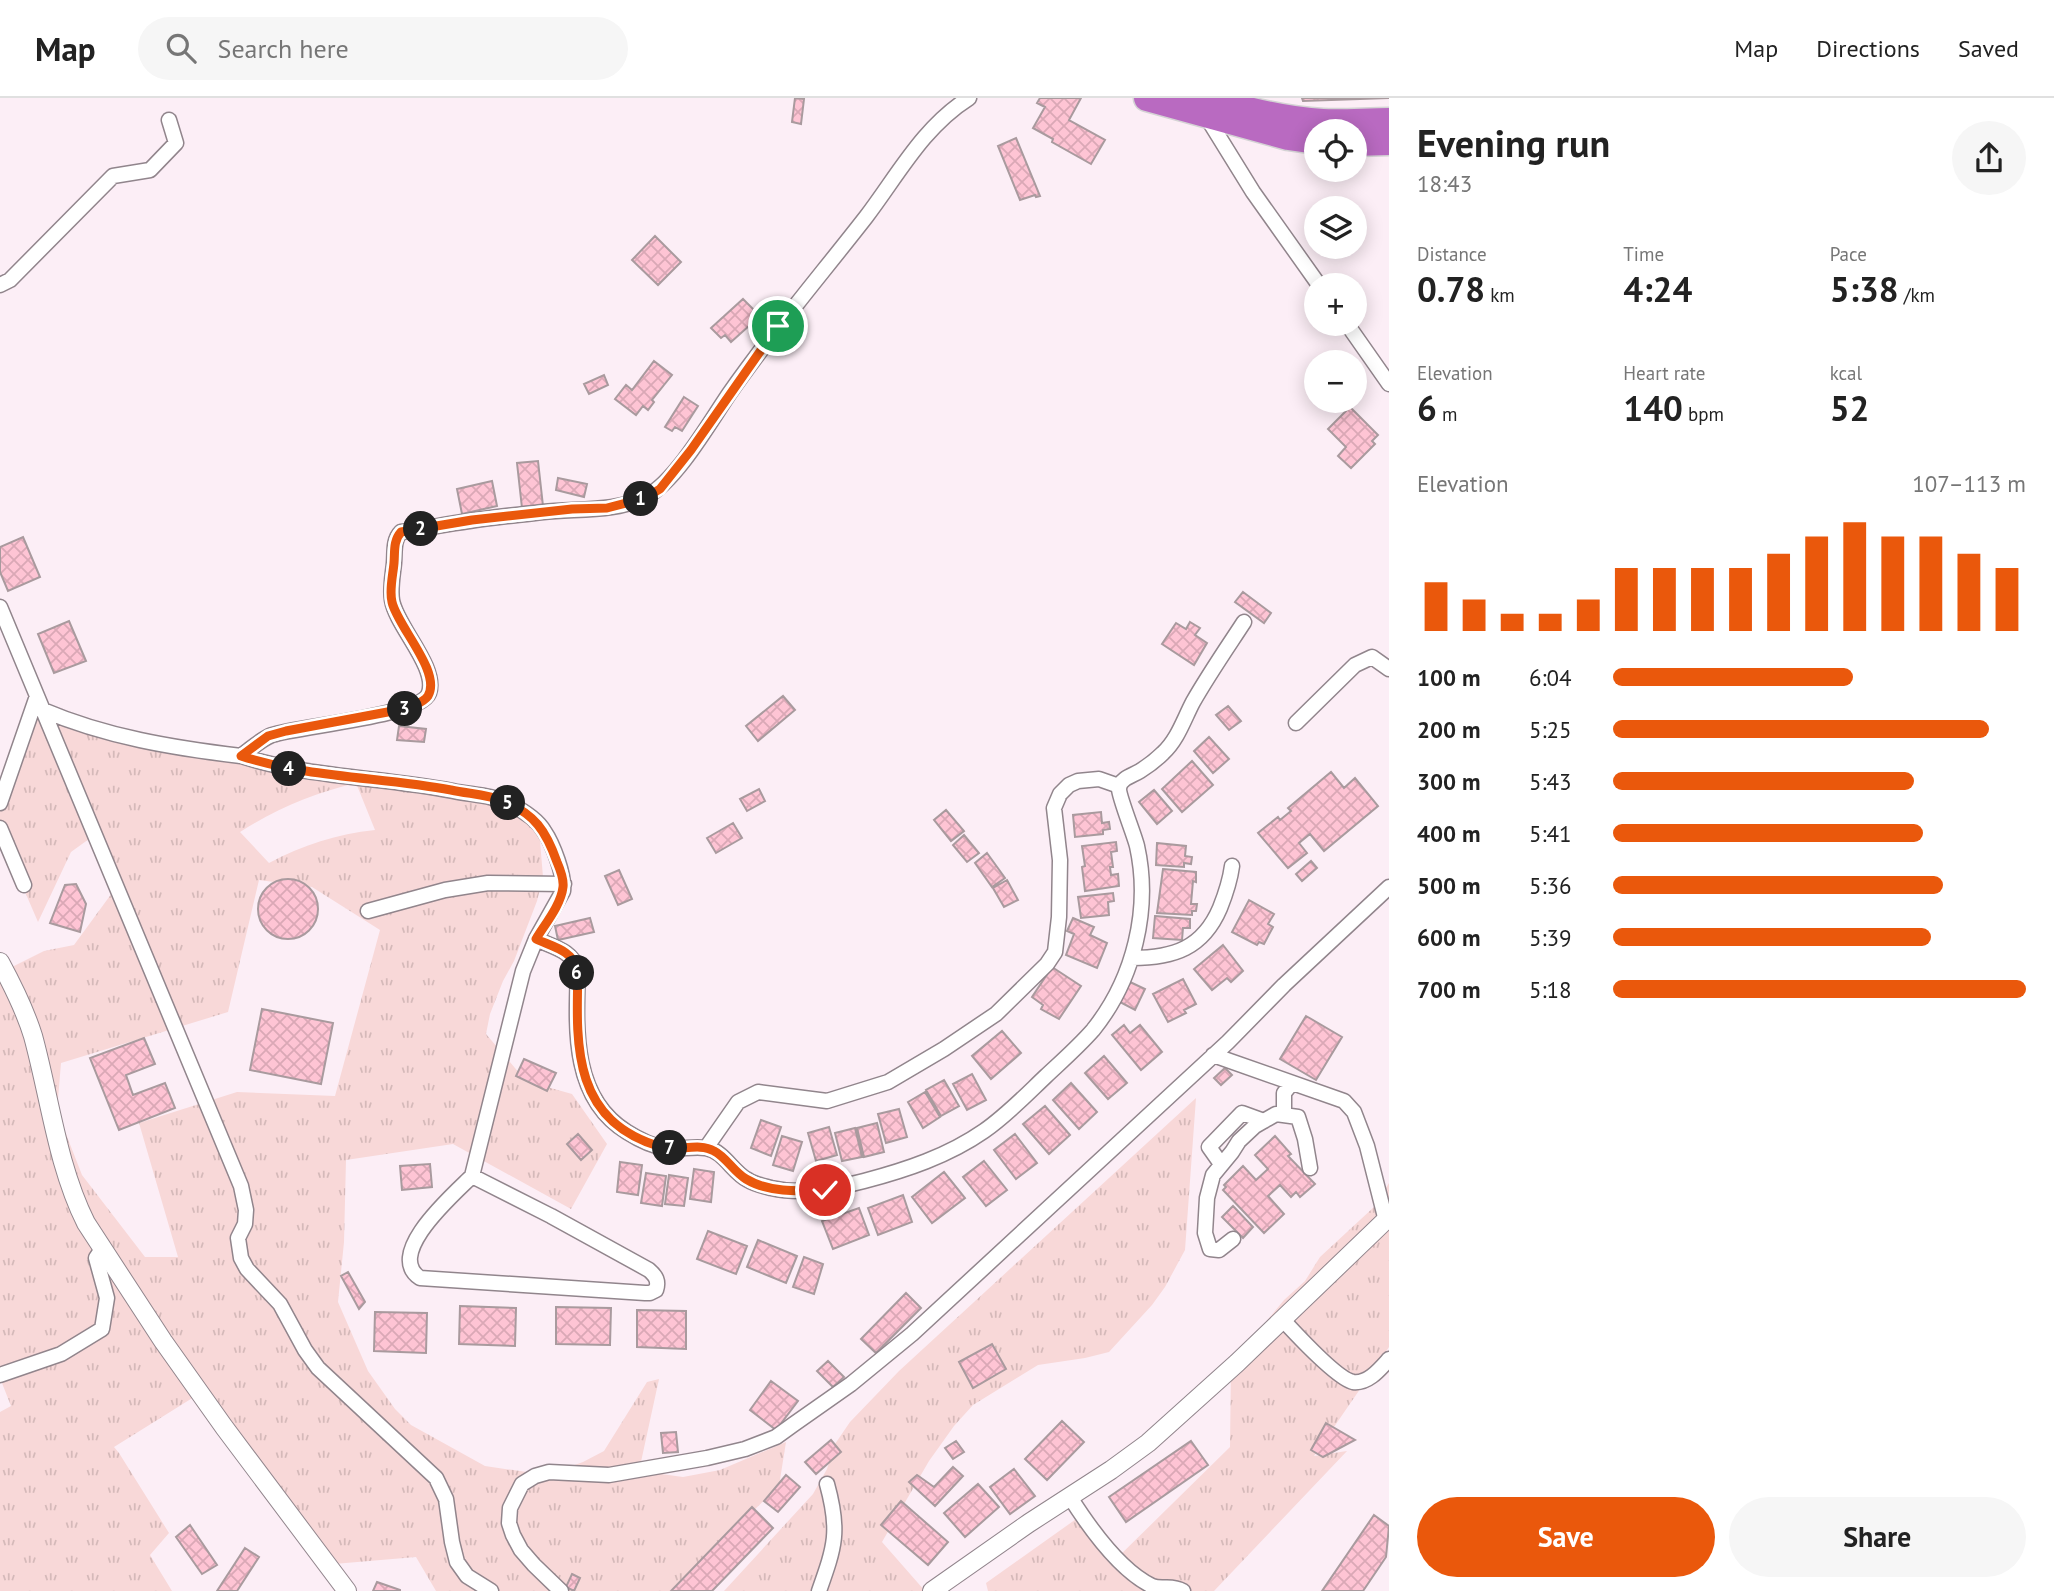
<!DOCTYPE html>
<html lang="en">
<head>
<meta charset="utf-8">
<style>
	:root { --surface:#fff; --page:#f6f6f6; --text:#222; --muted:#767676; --line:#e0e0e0; --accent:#ea580c }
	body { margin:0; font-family:"PT Sans",sans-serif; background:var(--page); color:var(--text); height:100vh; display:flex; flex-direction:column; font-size:26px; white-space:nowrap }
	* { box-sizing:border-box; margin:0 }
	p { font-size:23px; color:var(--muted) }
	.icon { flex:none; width:38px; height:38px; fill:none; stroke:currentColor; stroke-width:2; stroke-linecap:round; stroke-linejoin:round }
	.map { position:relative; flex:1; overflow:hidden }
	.side { display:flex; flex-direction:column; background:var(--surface); width:665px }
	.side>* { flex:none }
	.fabs { position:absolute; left:1304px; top:21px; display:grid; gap:14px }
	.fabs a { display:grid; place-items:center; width:63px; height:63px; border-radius:50%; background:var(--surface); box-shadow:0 4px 18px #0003; font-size:35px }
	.pin { position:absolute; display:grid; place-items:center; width:60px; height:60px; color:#fff; margin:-30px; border:4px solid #fff; border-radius:50%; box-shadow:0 2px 7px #0007 }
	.km { position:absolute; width:35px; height:35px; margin:-18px; border-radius:50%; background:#222; color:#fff; font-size:19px; line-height:35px; text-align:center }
	.round { display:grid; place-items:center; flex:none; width:74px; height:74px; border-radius:37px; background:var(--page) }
	.overview { display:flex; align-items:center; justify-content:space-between; height:119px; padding:0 28px }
	h1 { font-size:38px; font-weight:700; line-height:52px }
	.metrics { display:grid; grid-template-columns:repeat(3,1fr); gap:10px; height:119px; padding:7px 28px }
	.metrics div { display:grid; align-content:center }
	.metrics b { font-size:35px; font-weight:700 }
	.metrics small { font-size:19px; font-weight:400 }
	.metrics p { font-size:19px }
	.chart { height:196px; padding:14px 28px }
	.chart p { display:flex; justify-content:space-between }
	.chart svg { width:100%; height:126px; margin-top:7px; stroke:var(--accent); stroke-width:6 }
	.primary-button { display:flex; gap:14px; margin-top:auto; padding:14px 28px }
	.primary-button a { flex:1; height:80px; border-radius:42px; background:var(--accent); color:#fff; font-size:28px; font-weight:700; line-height:80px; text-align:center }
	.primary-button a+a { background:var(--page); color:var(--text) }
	ul { padding:0 28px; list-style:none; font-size:23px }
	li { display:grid; grid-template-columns:112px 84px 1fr; align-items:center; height:52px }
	li i { height:18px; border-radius:9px; background:var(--accent) }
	header { display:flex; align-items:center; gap:42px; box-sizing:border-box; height:98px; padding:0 35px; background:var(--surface); border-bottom:2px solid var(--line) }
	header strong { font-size:33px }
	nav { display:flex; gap:38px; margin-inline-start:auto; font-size:24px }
	.search { width:490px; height:63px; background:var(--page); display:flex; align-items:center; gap:18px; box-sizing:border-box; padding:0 24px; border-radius:38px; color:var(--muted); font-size:26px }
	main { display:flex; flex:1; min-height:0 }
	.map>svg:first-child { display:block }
	.grass { fill:url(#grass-tufts); fill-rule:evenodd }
	.building { fill:url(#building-cross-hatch); stroke:#a99a9e; stroke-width:2 }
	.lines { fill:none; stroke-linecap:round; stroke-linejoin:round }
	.minor-casing { stroke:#91858c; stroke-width:17 }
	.tertiary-casing { stroke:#91858c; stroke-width:20 }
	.motorway-casing { stroke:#d4d3d4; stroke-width:29 }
	.minor { stroke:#fff; stroke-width:14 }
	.tertiary { stroke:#fff; stroke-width:18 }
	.motorway { stroke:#b96ac1; stroke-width:26 }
	.route-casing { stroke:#fff; stroke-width:14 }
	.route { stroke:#ea580c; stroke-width:9 }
</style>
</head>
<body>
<header>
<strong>Map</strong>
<div class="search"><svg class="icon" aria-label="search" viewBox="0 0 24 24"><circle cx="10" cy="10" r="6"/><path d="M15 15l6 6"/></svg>Search here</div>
<nav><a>Map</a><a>Directions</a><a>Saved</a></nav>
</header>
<main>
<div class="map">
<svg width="1389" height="1493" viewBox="0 0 1389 1493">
	<defs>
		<pattern id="grass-tufts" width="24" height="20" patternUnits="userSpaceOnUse" patternTransform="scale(1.75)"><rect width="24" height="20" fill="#f8d8d8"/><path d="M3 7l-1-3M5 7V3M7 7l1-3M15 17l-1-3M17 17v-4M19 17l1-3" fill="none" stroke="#d5b9b9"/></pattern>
		<pattern id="building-cross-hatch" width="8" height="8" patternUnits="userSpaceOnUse" patternTransform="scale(1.75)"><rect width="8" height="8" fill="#fec4d4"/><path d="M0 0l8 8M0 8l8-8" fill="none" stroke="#daa8b6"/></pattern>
	</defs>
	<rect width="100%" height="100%" fill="#fceef6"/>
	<path class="grass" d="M40,604L110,631L491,700L539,731L543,779L537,803L514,863L503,883L490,916L486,936L526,983L572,996L607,1046L571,1111L453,1046L346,1062L344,1144L338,1204L368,1273L395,1311L411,1327L485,1368L547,1377L583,1364L604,1353L647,1284L659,1281L639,1373L683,1379L720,1372L786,1344L779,1388L670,1493H436L416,1459L334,1466L194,1299L114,1349L119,1355L169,1435L150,1457L172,1493H0V1314L11,1308L0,1280V875L44,853L74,847L112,795L89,741L71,754L38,824L0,736V713ZM356,685L375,732C337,736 303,747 269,765L240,734C276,711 314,695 356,685ZM259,782L312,789L380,832L335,998L237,994L139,1025L178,1159H145L82,1077L57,1013L61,965L228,914Z
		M1196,1000L1185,1152L1165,1189L1152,1207L1109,1254L1085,1260L1038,1267L973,1307L954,1328L929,1363L882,1444L925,1493H724L813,1396L827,1371L835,1346L850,1324L899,1273Z
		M1389,1085V1249L1314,1358L1347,1353L1214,1493H988L986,1485L1086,1414L1113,1464L1230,1349L1231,1266L1284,1202L1305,1183L1320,1159L1374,1109Z"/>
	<path class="building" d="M795,0L804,1L801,26L792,24Z
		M1040,0H1081L1069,22L1105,42L1091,66L1052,44L1053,41L1033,30L1045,9L1037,5Z
		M1302,0H1389L1303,3Z
		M1016,40L1040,98L1036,99L1035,97L1020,102L998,48Z
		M655,138L681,164L658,187L632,162Z
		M743,201L760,218L731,244L725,237L721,240L711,230Z
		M654,263L672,277L652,302L654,304L648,312L643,308L636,317L615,301L626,287L632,292Z
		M604,277L608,287L589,296L584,286Z
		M684,299L698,308L682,333L675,329L672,333L665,329Z
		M1350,309L1378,337L1372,343L1375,346L1351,370L1338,358L1346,349L1328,331Z
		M538,363L543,408L522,410L517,365Z
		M558,380L587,386L584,399L556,392Z
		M492,383L497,408L462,416L457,391Z
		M23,439L40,479L8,493L0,474V449Z
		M1243,494L1271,515L1264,525L1235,504Z
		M69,523L86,563L54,575L38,536Z
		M1190,524L1200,530L1195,537L1207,545L1194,567L1162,546L1176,525L1186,531Z
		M783,598L795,612L758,643L746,628Z
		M1228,608L1241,623L1229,632L1216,617Z
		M399,628L426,631L424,644L397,642Z
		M1209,639L1229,661L1213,675L1194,653Z
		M1192,663L1213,687L1182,714L1162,691Z
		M1331,674L1344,690L1355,680L1378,708L1324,753L1310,736L1299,745L1307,755L1288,770L1258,735L1278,719L1280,722L1291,713L1288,710Z
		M759,691L765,703L747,713L740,701Z
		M1154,692L1172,713L1157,726L1139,704Z
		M946,712L964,733L951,743L934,722Z
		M1101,714L1102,725L1109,724L1110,731L1103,732V736L1075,739L1073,717Z
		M733,725L742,740L716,755L707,740Z
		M964,737L979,755L967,764L953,747Z
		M1116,744L1117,753L1111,754L1113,769H1110L1111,777L1118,776L1119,788L1085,793L1082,769L1085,768L1082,748Z
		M1157,745L1186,748L1185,758L1192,759L1191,766L1184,765V769L1156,767Z
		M987,755L1005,780L992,789L975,765Z
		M1311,763L1317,770L1302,783L1296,776Z
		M1163,771L1196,774V784L1193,783L1191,806H1197L1196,813H1192V817L1157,815Z
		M619,772L632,801L618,807L605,778Z
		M258 811a30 30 0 1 1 60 0a30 30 0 1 1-60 0Z
		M1007,782L1018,802L1004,809L993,790Z
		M76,786L86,806L80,834L50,825L65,787Z
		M1113,795L1114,803L1108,804L1109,817L1081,820L1078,799Z
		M1249,802L1274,816L1268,826L1273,829L1264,846L1259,844L1257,847L1232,834Z
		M1155,818L1190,821V830H1183L1182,842L1153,840Z
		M590,820L594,834L558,842L555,828Z
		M1073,820L1094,829L1090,837L1107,845L1097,870L1066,857L1074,836L1067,833Z
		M1223,847L1243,873L1231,884L1227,880L1212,892L1194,871Z
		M1052,869L1081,888L1059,921L1041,911L1043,907L1032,899Z
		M1183,881L1196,906L1184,912L1186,915L1168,924L1153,896Z
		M1130,884L1145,891L1135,912L1120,904Z
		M262,911L333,925L321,986L250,972Z
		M1306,918L1342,939L1316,982L1280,961Z
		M1124,927L1130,935L1140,927L1162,954L1141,972L1112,937Z
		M1002,933L1021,955L991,981L972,958Z
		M144,940L155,966L126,977L133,997L165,985L175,1010L119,1032L90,960Z
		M1104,958L1127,985L1108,1001L1085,975Z
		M524,961L556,975L547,993L516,978Z
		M1225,970L1232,977L1221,987L1214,980Z
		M972,976L986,1002L967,1012L953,986Z
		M944,982L959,1008L941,1018L926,992Z
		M1071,985L1097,1014L1079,1031L1053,1002Z
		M925,994L940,1019L923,1030L908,1004Z
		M1045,1008L1070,1037L1049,1056L1023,1026Z
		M899,1011L907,1039L886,1045L878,1016Z
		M761,1022L781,1029L771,1058L751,1050Z
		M877,1025L884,1054L864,1059L857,1030Z
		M829,1029L837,1057L816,1063L808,1035Z
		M855,1030L862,1059L842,1063L835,1035Z
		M578,1036L592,1052L581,1062L567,1046Z
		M1015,1036L1037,1065L1016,1081L994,1052Z
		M782,1038L802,1044L793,1073L773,1067Z
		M1275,1038L1291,1056L1288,1058L1315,1086L1300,1099L1296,1094L1291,1099L1280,1087L1268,1098L1284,1116L1264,1135L1223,1092L1226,1089L1224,1087L1243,1068L1256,1082L1268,1071L1255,1057Z
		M984,1063L1007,1092L986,1108L963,1079Z
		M620,1064L642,1067L638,1097L617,1094Z
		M430,1066L432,1089L402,1092L400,1068Z
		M694,1071L714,1074L711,1104L690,1101Z
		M944,1074L965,1100L932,1125L912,1099Z
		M646,1075L666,1078L662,1108L641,1105Z
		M669,1077L688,1080L684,1108L665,1106Z
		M903,1097L912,1124L878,1137L868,1110Z
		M1233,1108L1253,1129L1243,1140L1222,1119Z
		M859,1110L869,1137L833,1151L822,1123Z
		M708,1133L747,1148L736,1176L697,1161Z
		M758,1142L797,1158L786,1185L747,1169Z
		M804,1159L823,1166L814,1196L793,1189Z
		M348,1174L365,1204L359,1211L341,1178Z
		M906,1195L921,1210L876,1255L861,1241Z
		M460,1208L516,1210L515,1248L459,1246Z
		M556,1209L611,1210L610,1247L556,1246Z
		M637,1212L686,1213V1251L637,1249Z
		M375,1214L427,1215L426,1255L374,1253Z
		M992,1246L1006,1271L973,1290L959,1264Z
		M828,1263L844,1279L833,1289L817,1273Z
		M771,1283L798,1303L776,1332L750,1312Z
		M1062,1323L1084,1344L1047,1382L1025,1361Z
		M1326,1325L1355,1342L1323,1359L1311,1352Z
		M676,1334L678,1354L663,1355L661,1335Z
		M831,1342L841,1354L816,1376L805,1364Z
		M956,1343L964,1354L953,1361L945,1350Z
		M1191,1343L1208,1367L1126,1424L1109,1399Z
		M953,1369L963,1378L935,1408L909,1384L917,1377L934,1389Z
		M1014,1371L1035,1398L1010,1416L990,1389Z
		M786,1377L800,1389L778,1414L764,1403Z
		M978,1386L999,1409L965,1439L944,1415Z
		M901,1403L948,1444L928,1467L881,1427Z
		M752,1409L773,1430L712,1493H671Z
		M1374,1417L1389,1428L1386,1459L1363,1493H1322Z
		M190,1427L217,1467L202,1476L176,1439Z
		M245,1450L259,1459L237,1493H217Z
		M572,1476L580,1480L574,1493L566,1489Z
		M377,1484L400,1492V1493H373Z"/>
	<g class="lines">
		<g class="minor-casing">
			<path id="minor" d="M1206,18L1253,94L1319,187
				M0,187L10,182L113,78L150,72L176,45L169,22
				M1347,226L1389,286
				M0,509L241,1088L246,1112L245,1126L238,1140L241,1160L247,1171L280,1206L305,1252L318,1270L436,1380L446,1401L452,1444L457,1464L467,1478L491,1493
				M43,612C106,639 174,650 241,658C251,651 261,641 272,637C299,628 421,618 429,595C438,569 396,528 392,502C390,490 393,476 394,465C395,454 393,442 401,434C424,431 446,426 469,423C493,419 518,417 543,414C576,410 616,415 647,398C676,383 710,324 729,296C772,234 820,178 866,119C898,77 923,29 969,0
				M1296,625L1355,567L1372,559L1389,571
				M241,658C310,680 383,679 453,693C472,697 493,697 510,706C522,712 537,721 544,733C553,746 565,778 563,793L536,841L523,873L472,1078
				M0,705L37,598
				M0,730L24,787
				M368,813L445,792L488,785L564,786
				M536,841C553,849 572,852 578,872C576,929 571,1000 627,1034C638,1041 652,1048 665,1050C678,1052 693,1048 706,1050C724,1053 733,1075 748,1082C754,1086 764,1088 771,1090C802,1097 833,1091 864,1083C906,1072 948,1058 984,1033C1007,1017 1026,997 1046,978C1062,963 1079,948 1093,932C1134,881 1151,811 1137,748C1134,736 1119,699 1119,691C1119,688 1121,684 1125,681C1129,678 1135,676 1140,673C1148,668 1156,662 1163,655C1178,641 1184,621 1193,604C1209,576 1227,550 1244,524
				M1132,860C1174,860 1203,850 1220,810C1226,795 1230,783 1232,768
				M1213,957L1344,1003L1354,1014L1367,1048L1386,1123
				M1284,1017V995L1292,985
				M706,1050L738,1004L758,994L827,1003L888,984L944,951L996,916L1047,866L1055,854L1059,819L1060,762L1054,710L1060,696L1069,687L1078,683L1099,681L1119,688
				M1221,1066L1209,1049L1242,1015L1264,1023
				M472,1078L551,1118L649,1172C656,1178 659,1183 656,1192L650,1195H645L420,1180C384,1156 454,1096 472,1078Z
				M1233,1141L1219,1152L1210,1151L1205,1135L1207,1100L1213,1077L1232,1054L1239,1043L1255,1028L1276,1016L1298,1019L1305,1041L1310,1070
				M1282,1221C1294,1234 1337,1281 1353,1284C1368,1286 1380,1271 1389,1261
				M0,1277L61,1256L102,1231L107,1200L96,1160L102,1151
				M1070,1399C1089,1429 1119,1472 1152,1488C1162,1492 1171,1486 1183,1493
				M561,1493L534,1467L521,1452L513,1437L509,1425L510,1410L522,1386L535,1378L549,1374L609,1377L707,1360L745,1351L776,1339L794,1326L851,1286L912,1236L1228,944L1284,887L1389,789
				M819,1493C835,1448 840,1433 827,1386"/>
		</g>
		<g class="tertiary-casing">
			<path id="tertiary" d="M0,864C13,888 25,912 33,938C50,1000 57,1067 86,1125L163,1243L224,1329L347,1493
				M932,1493L1029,1425L1111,1372L1148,1345L1237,1265L1389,1119"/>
		</g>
		<g class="motorway-casing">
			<path id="motorway" d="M1147,0L1288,39L1316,43
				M1206,0C1244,12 1284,22 1323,24C1345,25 1367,23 1389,23
				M1354,45L1389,44"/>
		</g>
		<use href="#minor" class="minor"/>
		<use href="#tertiary" class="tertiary"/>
		<use href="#motorway" class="motorway"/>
	</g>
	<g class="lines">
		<g class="route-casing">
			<path id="route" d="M778,228L691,352L660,391L645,400L607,410L572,411L472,422L401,434C393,443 395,454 394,465C393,477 389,492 392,504C397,528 442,574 428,598C424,604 415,607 409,610L286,633L268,638L241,658C310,680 381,679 451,692C468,696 487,696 503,703C535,716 546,733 557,764C560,771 564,781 563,789C561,807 545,826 536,841C553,849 572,852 578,872C576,948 572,1023 661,1049C677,1054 699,1044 714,1053C726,1059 734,1074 746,1081C769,1095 800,1093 825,1092"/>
		</g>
		<use href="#route" class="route"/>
	</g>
</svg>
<div class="fabs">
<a><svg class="icon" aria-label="locate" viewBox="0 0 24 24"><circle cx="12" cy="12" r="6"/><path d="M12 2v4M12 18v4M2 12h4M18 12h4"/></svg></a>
<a><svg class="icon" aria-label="layers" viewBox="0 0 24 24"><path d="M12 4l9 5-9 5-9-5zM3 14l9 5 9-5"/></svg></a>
<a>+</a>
<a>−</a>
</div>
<div class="pin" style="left:778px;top:228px;background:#1e9e55"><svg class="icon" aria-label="arrive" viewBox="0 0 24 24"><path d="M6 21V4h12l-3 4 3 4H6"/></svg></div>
<div class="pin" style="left:825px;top:1092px;background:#d93025"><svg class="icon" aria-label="check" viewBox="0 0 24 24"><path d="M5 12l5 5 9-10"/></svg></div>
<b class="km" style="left:641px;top:401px">1</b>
<b class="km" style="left:421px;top:431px">2</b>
<b class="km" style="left:405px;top:611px">3</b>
<b class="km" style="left:289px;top:671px">4</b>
<b class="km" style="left:508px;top:705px">5</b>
<b class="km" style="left:577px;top:875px">6</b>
<b class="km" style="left:670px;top:1050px">7</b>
</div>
<section class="side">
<div class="overview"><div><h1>Evening run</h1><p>18:43</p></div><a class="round"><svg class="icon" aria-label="share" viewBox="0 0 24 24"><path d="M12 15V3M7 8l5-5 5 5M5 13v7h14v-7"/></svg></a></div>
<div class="metrics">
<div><p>Distance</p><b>0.78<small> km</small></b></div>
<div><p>Time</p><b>4:24</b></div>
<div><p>Pace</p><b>5:38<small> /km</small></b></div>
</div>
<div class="metrics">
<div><p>Elevation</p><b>6<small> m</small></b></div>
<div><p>Heart rate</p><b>140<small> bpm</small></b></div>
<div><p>kcal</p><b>52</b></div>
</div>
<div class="chart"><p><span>Elevation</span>107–113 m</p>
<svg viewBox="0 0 160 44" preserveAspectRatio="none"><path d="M5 44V27M15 44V33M25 44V38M35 44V38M45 44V33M55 44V22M65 44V22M75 44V22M85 44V22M95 44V17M105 44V11M115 44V6M125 44V11M135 44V11M145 44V17M155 44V22"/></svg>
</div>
<ul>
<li><b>100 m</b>6:04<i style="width:58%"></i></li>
<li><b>200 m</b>5:25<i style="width:91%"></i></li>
<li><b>300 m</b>5:43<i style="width:73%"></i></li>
<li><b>400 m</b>5:41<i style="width:75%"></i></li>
<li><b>500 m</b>5:36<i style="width:80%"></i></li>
<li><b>600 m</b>5:39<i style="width:77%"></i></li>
<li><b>700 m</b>5:18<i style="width:100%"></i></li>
</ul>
<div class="primary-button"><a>Save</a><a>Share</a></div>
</section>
</main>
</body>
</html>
